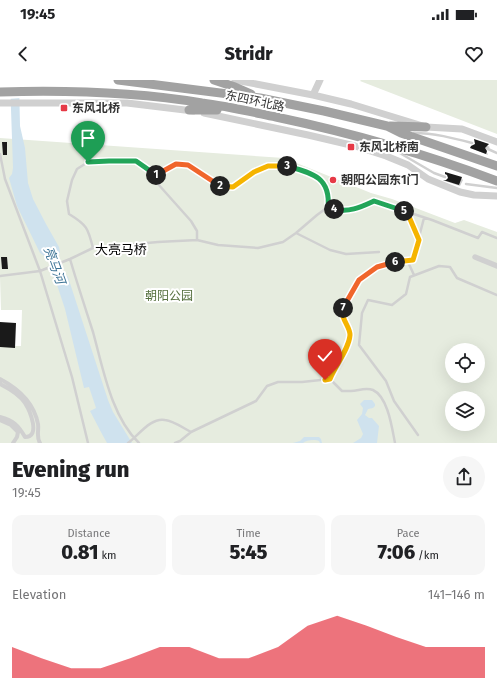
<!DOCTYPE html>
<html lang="en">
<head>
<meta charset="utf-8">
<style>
	:root { --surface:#fff; --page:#f6f6f6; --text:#202124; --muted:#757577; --accent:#e63946 }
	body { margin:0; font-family:"Fira Sans","Noto Sans SC",sans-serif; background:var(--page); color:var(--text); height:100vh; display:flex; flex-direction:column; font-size:15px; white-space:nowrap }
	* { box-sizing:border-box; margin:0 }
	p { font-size:13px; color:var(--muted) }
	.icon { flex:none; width:22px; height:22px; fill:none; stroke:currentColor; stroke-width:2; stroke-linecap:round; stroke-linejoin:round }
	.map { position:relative; height:363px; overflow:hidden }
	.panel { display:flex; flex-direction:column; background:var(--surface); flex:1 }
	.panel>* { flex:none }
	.tools { position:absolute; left:445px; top:263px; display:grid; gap:8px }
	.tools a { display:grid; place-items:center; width:40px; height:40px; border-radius:50%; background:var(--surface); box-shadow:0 4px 16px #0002; font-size:20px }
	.pin { position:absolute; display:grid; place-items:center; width:34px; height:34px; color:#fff; margin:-41px -17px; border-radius:50% 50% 50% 0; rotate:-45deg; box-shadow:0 0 4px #0007 }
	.pin .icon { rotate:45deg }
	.km { position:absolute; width:20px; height:20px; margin:-10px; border-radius:50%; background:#222; color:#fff; font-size:11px; line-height:20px; text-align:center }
	.round { display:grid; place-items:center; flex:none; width:42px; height:42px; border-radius:21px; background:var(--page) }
	.head { display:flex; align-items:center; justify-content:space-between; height:68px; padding:0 12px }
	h1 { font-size:22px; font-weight:800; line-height:30px }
	.stats { display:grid; grid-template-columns:repeat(3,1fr); gap:6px; height:68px; padding:4px 12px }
	.stats div { display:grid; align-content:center; border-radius:10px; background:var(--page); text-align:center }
	.stats b { font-size:20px; font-weight:800 }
	.stats small { font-size:11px; font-weight:400 }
	.stats p { font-size:11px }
	.chart { height:112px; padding:8px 12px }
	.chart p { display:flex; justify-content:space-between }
	.chart svg { width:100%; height:72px; margin-top:4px; fill:var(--accent); opacity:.7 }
	.status { display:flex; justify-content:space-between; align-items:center; height:28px; padding:0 20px; background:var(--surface); direction:ltr }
	.status svg { height:11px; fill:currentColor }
	header { display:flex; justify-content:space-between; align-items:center; height:52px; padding:0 12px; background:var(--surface); font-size:18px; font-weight:800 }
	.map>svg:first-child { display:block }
	.green { fill:#e6ecdf; fill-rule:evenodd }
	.water { fill:#cfe2ee }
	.pier { fill:#fff }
	.shadow { fill:#0003 }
	.building { fill:#1a1a1a }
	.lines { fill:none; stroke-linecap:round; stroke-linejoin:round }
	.service { stroke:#d0d0d0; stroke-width:2.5 }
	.pedestrian { stroke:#d0d0d0; stroke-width:4 }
	.minor { stroke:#d0d0d0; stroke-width:5.5 }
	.tertiary { stroke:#d0d0d0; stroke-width:7 }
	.trunk { stroke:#a2a2a2; stroke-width:9 }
	.split-1-casing { stroke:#fff; stroke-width:8 }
	.split-2-casing { stroke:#fff; stroke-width:8 }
	.split-3-casing { stroke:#fff; stroke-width:8 }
	.split-4-casing { stroke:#fff; stroke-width:8 }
	.split-5-casing { stroke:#fff; stroke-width:8 }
	.split-6-casing { stroke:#fff; stroke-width:8 }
	.split-7-casing { stroke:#fff; stroke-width:8 }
	.split-8-casing { stroke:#fff; stroke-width:8 }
	.split-1 { stroke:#22a559; stroke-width:5 }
	.split-2 { stroke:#f0652b; stroke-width:5 }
	.split-3 { stroke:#f5b400; stroke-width:5 }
	.split-4 { stroke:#22a559; stroke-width:5 }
	.split-5 { stroke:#22a559; stroke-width:5 }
	.split-6 { stroke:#f5b400; stroke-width:5 }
	.split-7 { stroke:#f0652b; stroke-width:5 }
	.split-8 { stroke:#f5b400; stroke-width:5 }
	.poi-dot { fill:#e63946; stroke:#fff; stroke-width:1.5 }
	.labels { text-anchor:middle; stroke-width:4; stroke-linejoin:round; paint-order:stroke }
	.street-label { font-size:12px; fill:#333; stroke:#fff }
	.poi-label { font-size:12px; font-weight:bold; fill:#333; stroke:#fff; text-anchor:start }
	.park-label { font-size:12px; fill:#56703f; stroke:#fff }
	.neighbourhood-label { font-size:13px; fill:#000; stroke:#fff }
	.water-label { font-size:13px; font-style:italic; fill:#3f7597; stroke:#fff }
</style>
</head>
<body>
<div class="status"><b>19:45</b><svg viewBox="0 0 49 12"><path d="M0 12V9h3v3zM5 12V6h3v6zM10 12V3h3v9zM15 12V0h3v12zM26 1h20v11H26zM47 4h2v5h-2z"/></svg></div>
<header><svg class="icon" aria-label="back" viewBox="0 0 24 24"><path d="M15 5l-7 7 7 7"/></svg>Stridr<svg class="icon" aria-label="heart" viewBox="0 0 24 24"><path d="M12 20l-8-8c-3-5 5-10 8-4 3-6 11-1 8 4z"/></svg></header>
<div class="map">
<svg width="497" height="363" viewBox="0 0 497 363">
	<rect width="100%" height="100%" fill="#fff"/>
	<path class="green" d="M361,0H497V54L360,1Z
		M0,58L284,78L371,113L392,119L455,143L464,140L497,152V363H0V266H21L22,230H1L0,197ZM452,270H478V296H452ZM452,318H478V344H452Z"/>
	<path class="water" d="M10,0H19L20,46L25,68L28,103L33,119L46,144L59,167L60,172L58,177L62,190L68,197L108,320L113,332L132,363H107L102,354L90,331L96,328L89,307L84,308L65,229L57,205L56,193L51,181L40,173L17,126L9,98L12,94L13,88Z
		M364,320H372L375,324V326L373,328L368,329L365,335L369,338H372L379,346L377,363H353L361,358L363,354L357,340L362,334L363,328L360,324Z
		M304,357H319L321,359L322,363H320L319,361C315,359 306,360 303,363H293L300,361Z"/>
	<path class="pier" d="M8,0H21V18L8,19Z"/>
	<path class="shadow" d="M475,60L490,67L486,70L488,75L471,68L476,65Z
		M461,98L463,100L460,106L445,101Z
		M332,99L336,101L335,104L331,101Z"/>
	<path class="building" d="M474,59L489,64L485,68L487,71L486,74L470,68L471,66L475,64Z
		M2,62H7V75H3Z
		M445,92L462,97L459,105L443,100H446L448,98L447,95L445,94Z
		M1,177H7L8,189H2Z
		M0,242L16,243L15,268L0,267Z"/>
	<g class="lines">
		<path class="service" d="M414,53C434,53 453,58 472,63
			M488,69L497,73
			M398,72L434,93L445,97
			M0,74L5,99L40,191L72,297L88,363
			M157,96L158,104L191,141L197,151V160
			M466,104L497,108
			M407,133L419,159
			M296,153L330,170L346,174L379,172
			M93,168C88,148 87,145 69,134L67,121L72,100L77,89L88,82L136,81L157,95L176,84L189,85L220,106L233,107C244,100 254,90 267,86C281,82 316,91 324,103C329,111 329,119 328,127
			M70,179C77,203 85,227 93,252C103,288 111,336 139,363
			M408,182L414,195
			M0,196L40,191L70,179L93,168L158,162L197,160L218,165L258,168L283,162L296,153L317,135L328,127C349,133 355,129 374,121L432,140L478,158L482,152L497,158
			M330,299L342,311C345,311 348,311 351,311C358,311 365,307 373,310C388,317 392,348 395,363
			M418,355L394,321L386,301L359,265L362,233L368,220L392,225L406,214L410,197L439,186L450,187L457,198L497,215
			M128,363C138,356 151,337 165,340C174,341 183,348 191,352L256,321L267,306L278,302H302L330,299L349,263L350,253L342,233L344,225L359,200L377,187L395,182L413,180L424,138
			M175,363L180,361L191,352"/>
		<path class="pedestrian" d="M0,337C14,341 18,345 25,357C41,357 30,331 25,323C19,314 10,309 0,304V299C19,309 34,323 38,344C39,351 36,357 40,363
			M0,340L11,345L18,352L17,357L13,363"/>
		<path class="minor" d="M475,177L497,186"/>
		<path class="tertiary" d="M235,0L313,15L351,24L426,47L462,49L497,62
			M313,15L320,0
			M0,23H127L193,31
			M204,33L308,55L355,66L386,76L408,85L428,99L460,112L474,115L497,116"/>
		<path class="trunk" d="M118,0L260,18L324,31L387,46L401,53L497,86
			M214,0L235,7L251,14
			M0,12C67,10 136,12 202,23C227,26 252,32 276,37C352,53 425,74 497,101
			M189,30H217
			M390,46L426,47"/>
	</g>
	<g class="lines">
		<g class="split-1-casing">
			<path id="split-1" d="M88,82L109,81H136L156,95"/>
		</g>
		<g class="split-2-casing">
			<path id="split-2" d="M156,95L176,84L188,85L220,106"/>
		</g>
		<g class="split-3-casing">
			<path id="split-3" d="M220,106L233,107L254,92L268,86H287"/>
		</g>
		<g class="split-4-casing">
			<path id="split-4" d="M287,86C312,93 331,97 328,128L334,129"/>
		</g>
		<g class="split-5-casing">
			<path id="split-5" d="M334,129C349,133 361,127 374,121L404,131"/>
		</g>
		<g class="split-6-casing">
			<path id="split-6" d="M395,182L413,180L419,160L407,132L404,131"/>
		</g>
		<g class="split-7-casing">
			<path id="split-7" d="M343,228L359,200L377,187L395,182"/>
		</g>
		<g class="split-8-casing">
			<path id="split-8" d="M325,300L330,299C335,286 349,269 350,255C350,246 340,239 343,228"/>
		</g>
		<use href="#split-1" class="split-1"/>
		<use href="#split-2" class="split-2"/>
		<use href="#split-3" class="split-3"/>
		<use href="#split-4" class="split-4"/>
		<use href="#split-5" class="split-5"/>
		<use href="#split-6" class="split-6"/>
		<use href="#split-7" class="split-7"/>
		<use href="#split-8" class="split-8"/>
	</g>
	<g class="poi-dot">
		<rect x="60" y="24" width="8" height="8" rx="2"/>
		<rect x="347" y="63" width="8" height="8" rx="2"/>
		<circle cx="333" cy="100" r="4"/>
	</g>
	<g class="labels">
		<g class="street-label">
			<text transform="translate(255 21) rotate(12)" y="4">东四环北路</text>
		</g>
		<g class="poi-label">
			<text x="72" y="32">东风北桥</text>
			<text x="359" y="71">东风北桥南</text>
			<text x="341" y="104">朝阳公园东1门</text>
		</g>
		<g class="park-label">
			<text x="169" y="220">朝阳公园</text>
		</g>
		<g class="neighbourhood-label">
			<text x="121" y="174">大亮马桥</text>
		</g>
		<g class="water-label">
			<text transform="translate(55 185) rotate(70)" y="5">亮马河</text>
		</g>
	</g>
</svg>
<div class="tools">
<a><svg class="icon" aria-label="locate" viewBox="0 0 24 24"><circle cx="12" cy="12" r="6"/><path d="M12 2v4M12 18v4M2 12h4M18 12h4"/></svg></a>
<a><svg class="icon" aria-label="layers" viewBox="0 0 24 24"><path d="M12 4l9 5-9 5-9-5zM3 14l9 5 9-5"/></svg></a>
</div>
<div class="pin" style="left:88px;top:82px;background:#1e9e55"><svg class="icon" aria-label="arrive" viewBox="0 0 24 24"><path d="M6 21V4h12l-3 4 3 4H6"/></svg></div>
<div class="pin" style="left:325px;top:300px;background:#d93025"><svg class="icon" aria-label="check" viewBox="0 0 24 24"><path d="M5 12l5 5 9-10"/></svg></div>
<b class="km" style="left:156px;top:95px">1</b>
<b class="km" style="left:220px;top:106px">2</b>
<b class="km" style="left:287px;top:86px">3</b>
<b class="km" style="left:334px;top:129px">4</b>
<b class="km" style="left:404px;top:131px">5</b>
<b class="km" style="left:395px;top:182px">6</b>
<b class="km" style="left:343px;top:228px">7</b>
</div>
<section class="panel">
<div class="head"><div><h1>Evening run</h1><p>19:45</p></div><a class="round"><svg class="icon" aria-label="share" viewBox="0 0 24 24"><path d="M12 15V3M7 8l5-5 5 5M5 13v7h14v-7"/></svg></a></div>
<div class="stats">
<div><p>Distance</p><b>0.81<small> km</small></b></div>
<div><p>Time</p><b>5:45</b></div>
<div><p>Pace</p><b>7:06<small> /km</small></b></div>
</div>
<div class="chart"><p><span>Elevation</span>141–146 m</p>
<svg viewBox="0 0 160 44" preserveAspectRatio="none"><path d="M0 44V25L10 32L20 38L30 38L40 32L50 25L60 25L70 32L80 32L90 25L100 12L110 6L120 12L130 19L140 25L150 25L160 25V44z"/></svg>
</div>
</section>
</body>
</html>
